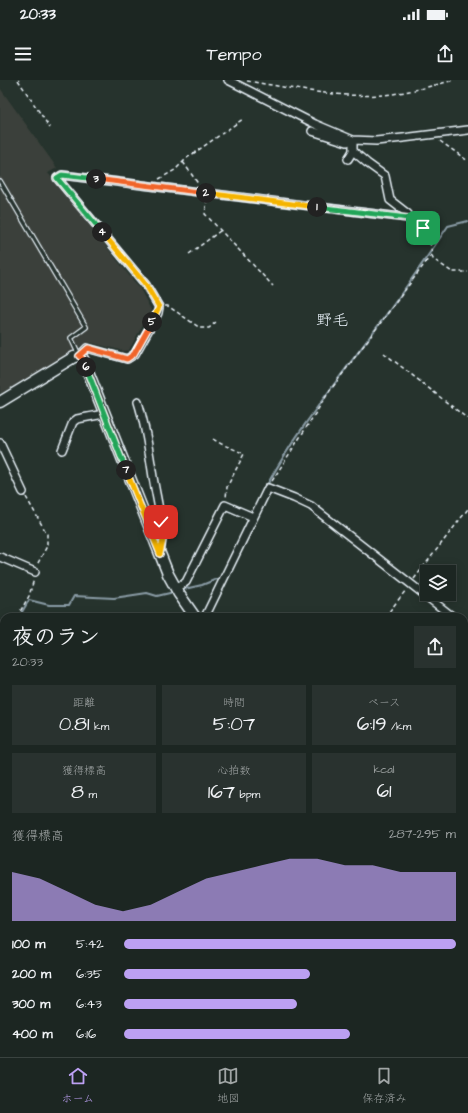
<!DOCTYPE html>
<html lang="ja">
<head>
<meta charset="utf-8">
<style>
	:root { --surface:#1c2622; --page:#29322f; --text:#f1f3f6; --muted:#a0a5a5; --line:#3a4340; --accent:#bca0f2 }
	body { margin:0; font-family:"Architects Daughter","Klee One",sans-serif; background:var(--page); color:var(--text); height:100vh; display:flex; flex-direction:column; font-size:15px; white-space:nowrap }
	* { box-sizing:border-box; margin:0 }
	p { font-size:13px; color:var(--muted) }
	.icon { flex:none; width:22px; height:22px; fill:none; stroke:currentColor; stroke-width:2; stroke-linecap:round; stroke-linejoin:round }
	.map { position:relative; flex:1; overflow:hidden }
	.details { position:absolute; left:0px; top:533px; width:468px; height:444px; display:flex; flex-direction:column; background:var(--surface); border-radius:12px 12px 0 0; box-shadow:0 2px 10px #0003,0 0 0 1px var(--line) }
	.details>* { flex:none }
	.fabs { position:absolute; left:420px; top:485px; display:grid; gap:8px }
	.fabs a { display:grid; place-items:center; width:36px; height:36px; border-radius:0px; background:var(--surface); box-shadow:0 2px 10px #0003,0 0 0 1px var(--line); font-size:20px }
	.pin { position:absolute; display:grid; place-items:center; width:34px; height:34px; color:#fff; margin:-17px; border-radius:8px; box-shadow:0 2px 6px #0006 }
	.km { position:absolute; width:20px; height:20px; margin:-10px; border-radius:50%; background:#222; color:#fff; font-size:11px; line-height:20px; text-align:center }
	.round { display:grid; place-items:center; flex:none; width:42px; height:42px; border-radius:0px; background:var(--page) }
	.head { display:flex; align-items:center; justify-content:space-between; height:68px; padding:0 12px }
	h1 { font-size:22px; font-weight:600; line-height:30px }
	.figures { display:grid; grid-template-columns:repeat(3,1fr); gap:6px; height:68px; padding:4px 12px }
	.figures div { display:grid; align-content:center; border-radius:0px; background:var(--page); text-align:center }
	.figures b { font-size:20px; font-weight:600 }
	.figures small { font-size:11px; font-weight:400 }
	.figures p { font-size:11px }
	.chart { height:112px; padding:8px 12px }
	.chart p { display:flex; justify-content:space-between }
	.chart svg { width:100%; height:72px; margin-top:4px; fill:var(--accent); opacity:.7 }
	ul { padding:0 12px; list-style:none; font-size:13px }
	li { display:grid; grid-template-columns:64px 48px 1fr; align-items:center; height:30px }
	li i { height:10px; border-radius:5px; background:var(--accent) }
	.status { display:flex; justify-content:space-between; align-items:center; height:28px; padding:0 20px; background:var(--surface); direction:ltr }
	.status svg { height:11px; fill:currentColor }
	header { display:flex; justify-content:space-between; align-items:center; height:52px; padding:0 12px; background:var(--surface); font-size:18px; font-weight:600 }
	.dock { display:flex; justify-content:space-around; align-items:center; height:56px; border-top:1px solid var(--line); background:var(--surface); font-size:11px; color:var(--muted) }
	.dock a { display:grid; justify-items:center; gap:2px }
	.dock .current { color:var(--accent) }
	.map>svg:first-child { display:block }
	.built { fill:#3a403a }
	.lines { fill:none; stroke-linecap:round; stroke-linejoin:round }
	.stream { stroke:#8a9ca6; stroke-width:2 }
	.lane-casing { stroke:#e8f1f8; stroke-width:6 }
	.street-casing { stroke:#e8f1f8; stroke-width:10 }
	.secondary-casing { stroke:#e8f1f8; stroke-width:13 }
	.path { stroke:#e8f1f8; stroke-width:1.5; stroke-dasharray:4 3; stroke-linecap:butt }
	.lane { stroke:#26332d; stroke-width:3.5 }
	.street { stroke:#26332d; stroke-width:7 }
	.secondary { stroke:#26332d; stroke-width:10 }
	.split-1-casing { stroke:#fff; stroke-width:8 }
	.split-2-casing { stroke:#fff; stroke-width:8 }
	.split-3-casing { stroke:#fff; stroke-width:8 }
	.split-4-casing { stroke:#fff; stroke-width:8 }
	.split-5-casing { stroke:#fff; stroke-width:8 }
	.split-6-casing { stroke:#fff; stroke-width:8 }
	.split-7-casing { stroke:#fff; stroke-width:8 }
	.split-8-casing { stroke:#fff; stroke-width:8 }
	.split-1 { stroke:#22a559; stroke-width:5 }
	.split-2 { stroke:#f5b400; stroke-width:5 }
	.split-3 { stroke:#f0652b; stroke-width:5 }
	.split-4 { stroke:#22a559; stroke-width:5 }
	.split-5 { stroke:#f5b400; stroke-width:5 }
	.split-6 { stroke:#f0652b; stroke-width:5 }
	.split-7 { stroke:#22a559; stroke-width:5 }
	.split-8 { stroke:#f5b400; stroke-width:5 }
	.labels { text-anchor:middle; stroke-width:3.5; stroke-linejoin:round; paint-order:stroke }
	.quarter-label { font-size:16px; fill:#e8f1f8; stroke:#26332d }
</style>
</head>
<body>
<div class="status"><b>20:33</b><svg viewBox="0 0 49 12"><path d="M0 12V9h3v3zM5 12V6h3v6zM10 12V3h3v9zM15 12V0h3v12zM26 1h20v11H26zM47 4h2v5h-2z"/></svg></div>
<header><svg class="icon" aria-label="menu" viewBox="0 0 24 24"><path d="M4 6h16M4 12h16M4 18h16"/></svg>Tempo<svg class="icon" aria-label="share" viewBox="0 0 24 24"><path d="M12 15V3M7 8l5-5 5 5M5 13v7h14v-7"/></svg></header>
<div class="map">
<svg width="468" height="977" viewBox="0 0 468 977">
	<rect width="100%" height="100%" fill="#26332d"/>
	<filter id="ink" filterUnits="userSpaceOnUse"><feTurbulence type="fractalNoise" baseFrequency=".025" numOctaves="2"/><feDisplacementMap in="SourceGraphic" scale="8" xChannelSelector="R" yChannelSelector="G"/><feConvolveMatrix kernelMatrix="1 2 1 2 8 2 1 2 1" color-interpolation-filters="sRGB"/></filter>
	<g filter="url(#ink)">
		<path class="built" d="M0,8L57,88L48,93L140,209L151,230L129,270L124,271L91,263H86L0,314Z"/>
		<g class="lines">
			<path class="stream" d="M266,407C295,353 334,305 371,255C398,220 423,183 448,146L468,141
				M180,510L202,505L222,497
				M19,537L29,520L49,525H69L74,516L114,518L147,513L157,516L174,512
				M0,577L4,568"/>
			<g class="lane-casing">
				<path id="lane" d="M0,101L86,247L71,258L79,275"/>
			</g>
			<g class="street-casing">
				<path id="street" d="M228,0L315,44L353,60L376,61L403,58L468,50
					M312,51L347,62
					M348,79L353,71
					M79,276L87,268L127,279L135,274L158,233L159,227L146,205L57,98L62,95L408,138V134L390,120L385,96L367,83L353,71V60
					M138,322C146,347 149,371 153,397C157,422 165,448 160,473
					M0,363L23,412
					M62,370L73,342L77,339L104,334
					M0,477L35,492
					M176,509L186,502L225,425L253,437
					M205,537L268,408L294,418L311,426L453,537
					M464,545L468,548
					M464,690L468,685
					M0,758L4,757
					M464,914L468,909
					M319,977L329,973
					M466,977L468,973"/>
			</g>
			<g class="secondary-casing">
				<path id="secondary" d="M0,322L74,277L79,276L83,279L168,494L179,514L195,537
					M464,675L468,677
					M464,939L468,938"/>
			</g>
			<path class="path" d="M18,0L50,48
				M247,1C291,8 337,18 383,15C407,13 431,6 454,0
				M440,61L468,81
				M183,82L199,105
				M159,99L175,90L187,78L243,39
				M207,119L205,134L273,206
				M414,140C432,150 429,163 433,179L452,192H468
				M189,174L220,151
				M165,226H168L200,248H209L217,241
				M384,273L468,339
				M213,359C223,366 233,368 244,374L227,407L226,418
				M272,401L329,312L432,174
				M26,417L47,454V466L37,485
				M414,499L468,429
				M17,537L29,516L34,499
				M385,537L406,510
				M0,572L4,563
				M0,608L4,611
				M46,977L49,973"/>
			<use href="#lane" class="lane"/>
			<use href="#street" class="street"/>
			<use href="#secondary" class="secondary"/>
		</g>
	</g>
	<g class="lines" filter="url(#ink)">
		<g class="split-1-casing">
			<path id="split-1" d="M317,127L408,138L423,148"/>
		</g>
		<g class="split-2-casing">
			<path id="split-2" d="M206,113L317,127"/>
		</g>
		<g class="split-3-casing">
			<path id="split-3" d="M96,99L206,113"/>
		</g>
		<g class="split-4-casing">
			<path id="split-4" d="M96,99L62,95L57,98L102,152"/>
		</g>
		<g class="split-5-casing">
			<path id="split-5" d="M102,152L146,205L159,227L152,242"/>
		</g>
		<g class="split-6-casing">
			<path id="split-6" d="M86,287L83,279L79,276L88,268L127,279L134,274L152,242"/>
		</g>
		<g class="split-7-casing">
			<path id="split-7" d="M86,287L126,390"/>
		</g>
		<g class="split-8-casing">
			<path id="split-8" d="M126,390L160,474L163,460L161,442"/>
		</g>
		<use href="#split-1" class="split-1"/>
		<use href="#split-2" class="split-2"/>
		<use href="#split-3" class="split-3"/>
		<use href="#split-4" class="split-4"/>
		<use href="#split-5" class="split-5"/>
		<use href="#split-6" class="split-6"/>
		<use href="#split-7" class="split-7"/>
		<use href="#split-8" class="split-8"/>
	</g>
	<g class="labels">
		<g class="quarter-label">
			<text x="332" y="245">野毛</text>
		</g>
	</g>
</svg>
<div class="fabs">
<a><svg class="icon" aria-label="layers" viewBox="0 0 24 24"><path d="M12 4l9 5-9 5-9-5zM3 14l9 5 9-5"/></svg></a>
</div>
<div class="pin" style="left:423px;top:148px;background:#1e9e55"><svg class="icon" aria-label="arrive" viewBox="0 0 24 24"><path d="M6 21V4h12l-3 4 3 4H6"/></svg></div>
<div class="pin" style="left:161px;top:442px;background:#d93025"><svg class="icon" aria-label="check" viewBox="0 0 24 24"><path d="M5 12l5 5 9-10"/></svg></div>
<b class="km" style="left:317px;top:127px">1</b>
<b class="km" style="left:206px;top:113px">2</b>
<b class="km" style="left:96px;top:99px">3</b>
<b class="km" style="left:102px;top:152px">4</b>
<b class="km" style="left:152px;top:242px">5</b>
<b class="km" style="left:86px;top:287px">6</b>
<b class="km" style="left:126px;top:390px">7</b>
<section class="details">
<div class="head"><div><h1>夜のラン</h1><p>20:33</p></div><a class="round"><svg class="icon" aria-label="share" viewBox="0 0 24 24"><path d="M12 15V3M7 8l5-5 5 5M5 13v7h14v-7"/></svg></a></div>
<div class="figures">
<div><p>距離</p><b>0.81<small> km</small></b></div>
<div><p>時間</p><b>5:07</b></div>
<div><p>ペース</p><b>6:19<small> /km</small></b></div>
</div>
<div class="figures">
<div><p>獲得標高</p><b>8<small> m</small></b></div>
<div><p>心拍数</p><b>167<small> bpm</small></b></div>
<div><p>kcal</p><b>61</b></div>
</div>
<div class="chart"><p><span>獲得標高</span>287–295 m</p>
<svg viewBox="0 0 160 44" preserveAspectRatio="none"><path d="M0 44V14L10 18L20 26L30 34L40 38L50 34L60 26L70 18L80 14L90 10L100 6L110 6L120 10L130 10L140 14L150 14L160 14V44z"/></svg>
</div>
<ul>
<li><b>100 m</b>5:42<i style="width:100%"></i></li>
<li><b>200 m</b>6:35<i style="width:56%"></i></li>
<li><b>300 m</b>6:43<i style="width:52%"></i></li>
<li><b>400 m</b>6:16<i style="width:68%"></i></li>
</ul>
</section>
</div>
<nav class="dock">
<a class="current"><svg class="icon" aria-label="home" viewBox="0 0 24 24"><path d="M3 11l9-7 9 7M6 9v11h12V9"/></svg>ホーム</a>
<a><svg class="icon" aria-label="map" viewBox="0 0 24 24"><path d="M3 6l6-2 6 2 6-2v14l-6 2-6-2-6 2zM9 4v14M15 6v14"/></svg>地図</a>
<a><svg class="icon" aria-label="saved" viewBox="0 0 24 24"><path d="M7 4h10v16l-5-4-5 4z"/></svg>保存済み</a>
</nav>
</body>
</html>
